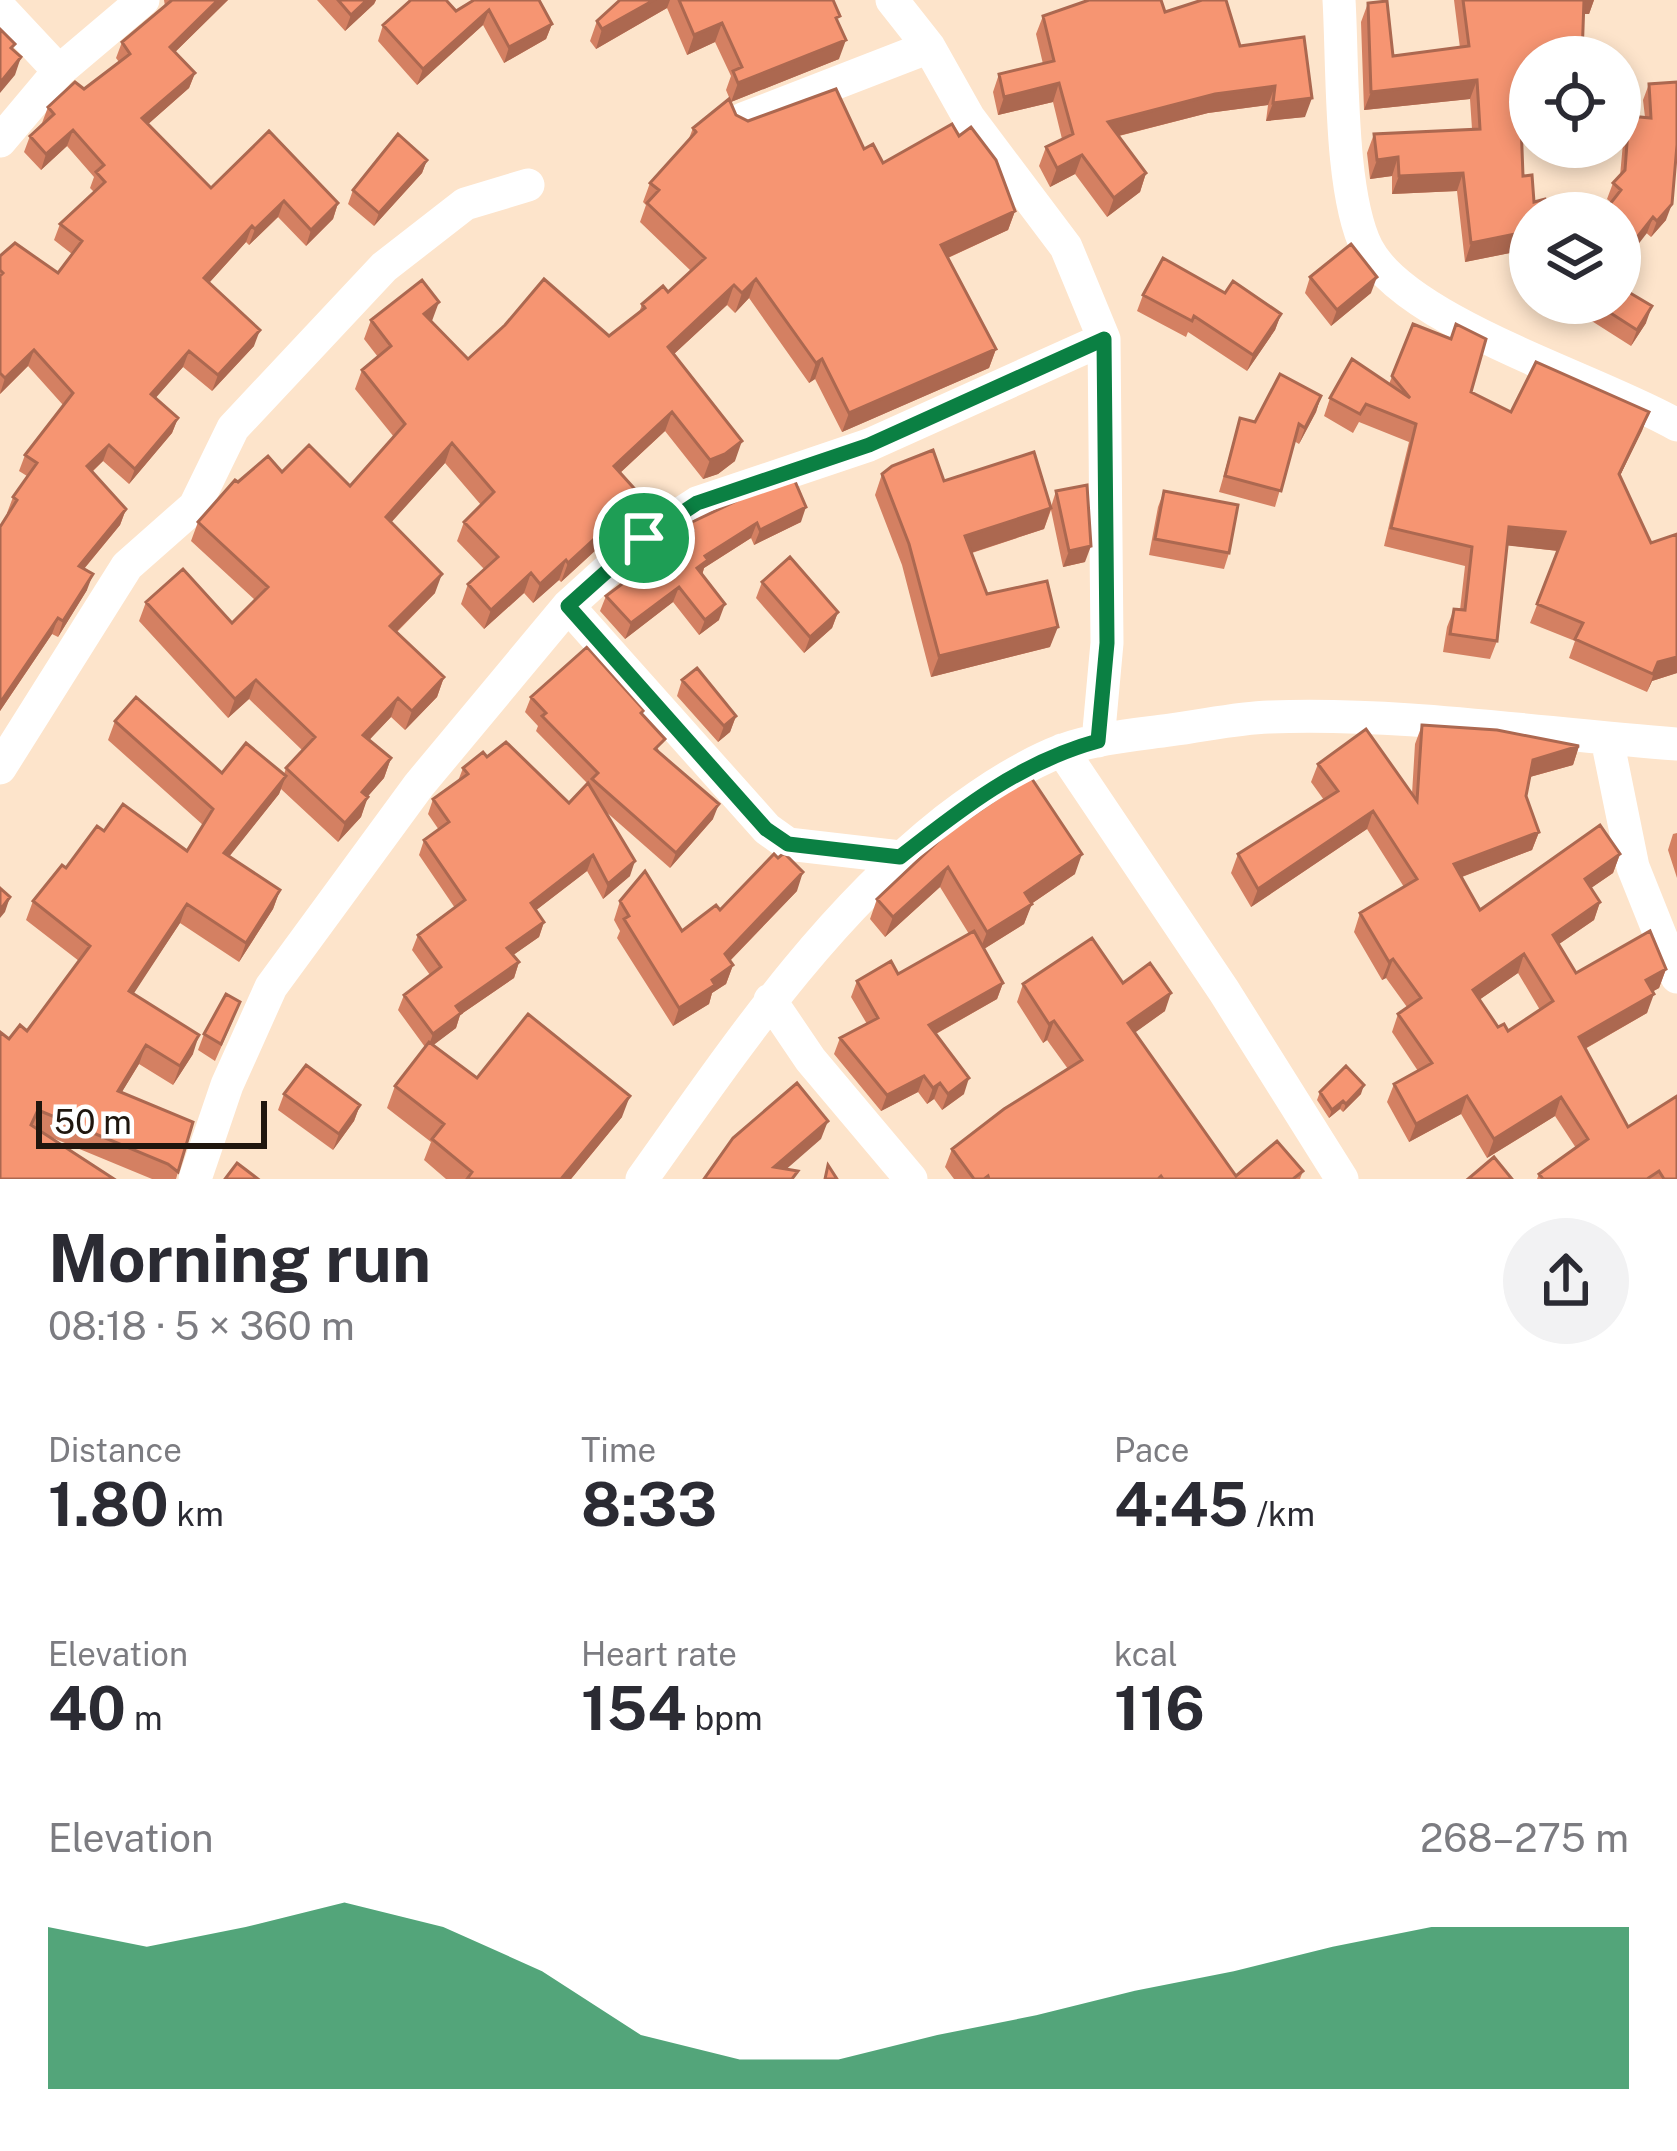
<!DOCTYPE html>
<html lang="en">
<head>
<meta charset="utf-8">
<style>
	:root { --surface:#fff; --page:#f2f2f3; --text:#2b2b33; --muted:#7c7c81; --accent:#0b8043 }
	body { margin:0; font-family:"Public Sans",sans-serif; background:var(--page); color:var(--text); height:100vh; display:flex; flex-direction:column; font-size:45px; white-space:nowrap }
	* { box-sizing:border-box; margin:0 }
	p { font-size:39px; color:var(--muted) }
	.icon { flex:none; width:66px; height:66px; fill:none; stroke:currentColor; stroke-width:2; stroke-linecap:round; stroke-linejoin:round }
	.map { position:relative; height:1179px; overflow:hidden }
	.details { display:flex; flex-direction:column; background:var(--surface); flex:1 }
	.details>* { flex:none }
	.controls { position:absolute; left:1509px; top:36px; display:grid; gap:24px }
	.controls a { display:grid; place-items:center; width:132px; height:132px; border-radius:50%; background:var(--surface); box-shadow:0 6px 18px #0003; font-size:60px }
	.scale { position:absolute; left:36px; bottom:30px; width:231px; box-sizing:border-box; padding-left:12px; border:6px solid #1f160e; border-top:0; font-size:33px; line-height:42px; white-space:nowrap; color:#1f160e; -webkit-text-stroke:9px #fff; paint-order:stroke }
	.pin { position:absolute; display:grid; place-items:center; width:102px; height:102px; color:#fff; margin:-51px; border:6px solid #fff; border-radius:50%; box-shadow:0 3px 12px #0007 }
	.round { display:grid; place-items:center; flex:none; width:126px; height:126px; border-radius:63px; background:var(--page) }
	.overview { display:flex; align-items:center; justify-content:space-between; height:204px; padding:0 48px }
	h1 { font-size:66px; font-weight:700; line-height:90px }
	.metrics { display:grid; grid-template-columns:repeat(3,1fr); gap:18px; height:204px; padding:12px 48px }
	.metrics div { display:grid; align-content:center }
	.metrics b { font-size:60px; font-weight:700 }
	.metrics small { font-size:33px; font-weight:400 }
	.metrics p { font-size:33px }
	.chart { height:336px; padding:24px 48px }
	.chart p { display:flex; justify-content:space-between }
	.chart svg { width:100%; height:216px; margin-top:12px; fill:var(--accent); opacity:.7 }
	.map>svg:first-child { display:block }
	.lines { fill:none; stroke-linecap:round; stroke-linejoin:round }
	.street { stroke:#fff; stroke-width:33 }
	.wall { fill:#d48062; fill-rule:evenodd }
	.shaded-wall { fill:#ac6850 }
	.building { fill:#f69572; stroke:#ac6850; stroke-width:3; fill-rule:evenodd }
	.route-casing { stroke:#fff; stroke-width:24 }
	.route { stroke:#0b8043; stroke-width:15 }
</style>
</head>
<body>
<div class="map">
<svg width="1677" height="1179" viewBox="0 0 1677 1179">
	<rect width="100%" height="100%" fill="#fde4cb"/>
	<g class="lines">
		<path class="street" d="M892,0L929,47L969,118L1066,247L1104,339L1107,643L1098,741
			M1339,0C1343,65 1339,192 1367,248C1406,323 1599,380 1677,425
			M0,8L59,71
			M743,119L929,47
			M0,141L59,71L143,0
			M568,606L767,829L788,844L900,857
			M1607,739L1633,867L1677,977
			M1062,750L1224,991L1342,1179
			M0,768L127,566L195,506L233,428L384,267L465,204L528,185
			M770,1000L810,1059L911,1179
			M195,1179L227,1085L271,987L419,785L568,606L643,538L697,503L869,445L1104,339
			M642,1179C734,1050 821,919 946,820C981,793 1021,766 1063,750C1097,738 1134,735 1170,730C1203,726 1236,718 1269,717C1406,712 1541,734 1677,744"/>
	</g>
	<path class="wall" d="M164,0H228L175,52L195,73L189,88L148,124L211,188L338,203L333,219L306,246L278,217L249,245L246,242L209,283L254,346L212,391L183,367L155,398L178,418L172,433L129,484L103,461L92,472L126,509L120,525L84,569L87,590L58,637L52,634L0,711V527L8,514L7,513L13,497L27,476L19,471L25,455L63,405L28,366L0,394V256L58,273L72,254L54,240L60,224L94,192L90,188L94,177L67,146L41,170L24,152L30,136L42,123L48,107L84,89L119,62L116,58L122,42L165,6Z
		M317,0H376L374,4L345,31Z
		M475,0L552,24L546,39L504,63L483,25L417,85L378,41L383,25L456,11Z
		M620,0H833L838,22L839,59L731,102L726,90L731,76L715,42L687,55L667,8L596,49L590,41L597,21Z
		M1454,0H1594L1589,14H1584L1530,57V140H1522L1523,176L1530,213V249L1465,262L1457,191L1392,194V176L1370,179L1367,153L1374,134L1472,129L1470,99L1364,110L1361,22L1368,3L1393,56L1460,48Z
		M1165,12L1240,46L1305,117L1266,121L1268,105L1208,113L1119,136L1146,173L1140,192L1107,217L1075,174L1050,187L1039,166L1046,147L1062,139L1053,102L998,115L993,92L999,74L1043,64L1036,34L1043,16Z
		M1649,84L1666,220L1651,237L1607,199L1613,183L1620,176L1624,132L1629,116L1645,117L1643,100Z
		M736,115L748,121L864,149L883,163L959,136L1015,211L1008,230L948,258L996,349L989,368L842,432L815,379L809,383L749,298L735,313L727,305L674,354L735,461L718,474L703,479L665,431L620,473L641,496L634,515L561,582L559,580L533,603L524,593L484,629L461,604L468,584L484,569L457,541L464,522L481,505L445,463L391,522L435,593L397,632L444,677L437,697L405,730L391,717L369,740L391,758L384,778L367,797L361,817L338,842L281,789L279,794L229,856L280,890L273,909L239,962L180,923L133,993L193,1054L173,1085L139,1064L121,1093L193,1122L176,1179H152L48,1136L0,1179L9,1039L27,1031L79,961L26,920L33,901L104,831L187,851L203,825L108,740L115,721L222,773L284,774L286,768L302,750L249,699L228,718L139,621L146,602L232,623L255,600L191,541L198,522L238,482L282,472L350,486L394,437L355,389L362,370L378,357L364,339L371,320L431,321L468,359L609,336L639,313L642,304L668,292L691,271L640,222L646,205L643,202L650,183L688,141L693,128Z
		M427,160L422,173L374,226L348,204L353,190Z
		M1310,277L1371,293L1331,326L1305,293Z
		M1225,293L1281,314L1275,330L1247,371L1188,332L1186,337L1137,311L1143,295Z
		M1582,303H1620L1646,323L1631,346L1587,318L1593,303L1588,308Z
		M1413,324L1471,392L1511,412H1649L1620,476L1651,543L1677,534V673L1652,681L1647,692L1569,658L1575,641L1530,623L1558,551L1507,545L1497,641L1490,659L1443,652L1447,627L1454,609L1460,610L1465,566L1384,546L1409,442L1359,422L1353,433L1324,416L1330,398L1389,384Z
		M1321,396L1316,412L1299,444L1294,441L1275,507L1219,492L1240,418L1255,422Z
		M882,474L944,481L1051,507L1056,491L1085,562L1063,567L1051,510L1044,529L972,553L987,594L1050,647L931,677L902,565L875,495Z
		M1164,491L1229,553L1224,569L1149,555L1158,507Z
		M801,522L754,545L751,538L704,568L702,575L719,620L699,635L673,602L625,639L600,611L606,596L683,539L688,524Z
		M762,582L838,612L832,628L804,653L756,598Z
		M682,680L736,716L730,732L718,742L677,696Z
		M531,697L644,710L642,715L660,753L713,819L670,868L604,810L630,876L603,899L587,871L536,910L544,922L539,937L513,955L519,962L514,978L460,1015L456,1028L433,1045L477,1078L622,1117L571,1179H446L424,1160L431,1142L387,1108L395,1086L425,1047L398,1010L404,995L430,975L412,950L418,935L455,908L419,855L424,840L439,830L428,814L433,799L458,781L463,768L569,803L588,784L536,731L538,726L525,712Z
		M1422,725L1579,746L1573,765L1530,777L1526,796L1539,832L1532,850L1462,877L1480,910L1620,854L1613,873L1591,888L1600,902L1594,920L1559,944L1576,973L1666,969L1659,988L1653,991L1647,1013L1585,1049L1628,1127L1677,1179H1537L1539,1174L1576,1148L1555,1116L1487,1158L1461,1114L1409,1142L1387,1102L1394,1084L1418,1071L1392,1032L1398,1014L1407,1007L1386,978L1382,980L1354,932L1360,913L1404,887L1367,829L1251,907L1231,873L1238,854L1324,800L1311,782L1318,764L1412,794L1415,744ZM1518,973L1540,1010L1508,1031L1498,1027L1479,1000Z
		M947,833L1075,874L1031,904L1024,924L984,949L1003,983L997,999L936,1034L964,1094L942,1110L934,1099L927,1104L918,1092L881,1111L834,1054L840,1038L867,1024L851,997L857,981L898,974L969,934L940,887L885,937L870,919L877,899Z
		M1677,833V878L1668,850L1673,834Z
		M797,891L730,961L733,965L726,984L712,993L709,1004L673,1026L617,938L620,931L614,920L620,901L682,931L720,910Z
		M1123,983L1165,1011L1135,1032L1236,1176L1303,1171L1300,1179H954L945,1167L952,1149L1068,1069L1047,1040L1043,1043L1017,1002L1023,984Z
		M234,1018L215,1061L198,1050L204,1034Z
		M1320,1092L1361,1094L1343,1112L1340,1109L1329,1118L1317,1100Z
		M284,1094L360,1105L354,1121L333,1150L278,1110Z"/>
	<path class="shaded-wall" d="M218,0H228L164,63L170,47Z
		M367,0H376L374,4L345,31L351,15Z
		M654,0H670L667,8L596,49L602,29Z
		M1582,0H1594L1589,14H1577Z
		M489,10L483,25L417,85L423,69Z
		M722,23L715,42L687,55L694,35Z
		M552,24L546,39L504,63L509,47Z
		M846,40L839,59L731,102L738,83Z
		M21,57L15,75L0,93V83Z
		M195,73L189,88L137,134L142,118Z
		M1477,80L1470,99L1364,110L1371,92Z
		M1059,83L1053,102L998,115L1004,97Z
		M1275,86L1268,105L1208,113L1102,140L1108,122L1215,94Z
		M1312,98L1305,117L1266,121L1273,103Z
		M1521,122H1530V140L1514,141Z
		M73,130L67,146L41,170L46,154Z
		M1082,155L1075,174L1050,187L1057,168Z
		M1398,157L1392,176L1370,179L1377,160Z
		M427,160L422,173L374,226L379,213Z
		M1146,173L1140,192L1107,217L1114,198Z
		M1463,173L1457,191L1392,194L1399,176Z
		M284,201L278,217L249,245L255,229Z
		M338,203L333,219L306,246L311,230Z
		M1672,204L1666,220L1651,237L1657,221Z
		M1015,211L1008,230L934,264L941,245Z
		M1653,217L1647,233L1620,268V259Z
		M252,226L246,242L199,294L204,278Z
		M1530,231V249L1465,262L1471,243Z
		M1377,277L1371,293L1331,326L1337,310Z
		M756,279L749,298L735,313L742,293Z
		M734,285L727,305L661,366L668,347Z
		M439,302L432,321L417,333L424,314Z
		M1652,306L1646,323L1631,346L1637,330Z
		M1281,314L1275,330L1247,371L1253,355Z
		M260,330L254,346L212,391L218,375Z
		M996,349L989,368L842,432L849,413Z
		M34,350L28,366L0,394L5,378Z
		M189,351L183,367L145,410L151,394Z
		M822,359L815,379L809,383L816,363Z
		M1321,396L1316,412L1299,444L1305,428Z
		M672,412L665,431L607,485L614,466Z
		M1649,412L1642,431L1612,492L1619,474Z
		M178,418L172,433L129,484L135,469Z
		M742,441L735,461L718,474L703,479L710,460Z
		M452,443L445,463L379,536L386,517Z
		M109,445L103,461L81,482L87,466Z
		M641,496L634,515L561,582L568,563Z
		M806,507L801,522L754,545L760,530Z
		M1051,508L1044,529L958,557L965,536Z
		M126,509L120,525L73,582L79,566Z
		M757,523L751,538L704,568L702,575L697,568L705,556Z
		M1509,527L1565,532L1559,551L1503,545Z
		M1091,546L1085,562L1063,567L1069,551Z
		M566,560L559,580L533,603L540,584Z
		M531,573L524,593L484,629L491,610Z
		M93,574L87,590L58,637L63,621Z
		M442,574L435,593L383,645L390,626Z
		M679,587L673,602L625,639L631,623Z
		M725,604L719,620L699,635L705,620Z
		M838,612L832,628L804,653L810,637Z
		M58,618L52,634L0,711V703Z
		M1058,627L1050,647L931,677L939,656Z
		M1677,657V673L1652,681L1647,692L1658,662Z
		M444,677L437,697L405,730L412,711Z
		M256,680L249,699L228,718L235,699Z
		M398,698L391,717L356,754L363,735Z
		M736,716L730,732L718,742L724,726Z
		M1579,746L1573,765L1526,778L1533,760Z
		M391,758L384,778L355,811L362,792Z
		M286,776L279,794L217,872L224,853Z
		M368,797L361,817L338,842L345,823Z
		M719,804L713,819L670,868L676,853Z
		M1373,811L1367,829L1251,907L1258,889Z
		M1539,832L1532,850L1448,882L1454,864Z
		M1082,854L1075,874L1018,913L1025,893Z
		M1620,854L1613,873L1578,897L1585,879Z
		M593,855L587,871L526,918L531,903Z
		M635,861L630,876L603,899L608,884Z
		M948,867L940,887L885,937L893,917Z
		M803,872L797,891L718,973L725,954Z
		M280,890L273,909L239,962L246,943Z
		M10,897L5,912L0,918V910Z
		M1600,902L1594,920L1546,953L1553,935Z
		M187,904L180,923L123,1010L129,991Z
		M1032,904L1024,924L979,952L987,932Z
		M544,922L539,937L502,963L507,948Z
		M1524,954L1518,973L1466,1009L1473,990Z
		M1393,959L1386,978L1382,980L1389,962Z
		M519,962L514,978L460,1015L456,1028L427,1050L433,1034L456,1006Z
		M733,965L726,984L712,993L709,1004L673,1026L679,1008L712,980Z
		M1666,969L1659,988L1640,999L1646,980Z
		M1003,983L997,999L923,1041L929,1025Z
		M1171,993L1165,1011L1122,1042L1128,1023Z
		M1654,994L1647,1013L1572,1056L1579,1037Z
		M1054,1021L1047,1040L1043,1043L1049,1024Z
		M199,1035L193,1054L173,1085L180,1066Z
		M146,1045L139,1064L111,1110L118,1091Z
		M924,1076L918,1092L881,1111L887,1095Z
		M969,1078L964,1094L942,1110L948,1094Z
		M940,1083L934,1099L927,1104L933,1088Z
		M1364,1085L1361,1094L1343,1112L1346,1104Z
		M630,1096L622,1117L571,1179H561Z
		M1467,1096L1461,1114L1409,1142L1416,1124Z
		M1561,1097L1555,1116L1487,1158L1494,1139Z
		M1343,1101L1340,1109L1329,1118L1332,1110Z
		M360,1105L354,1121L333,1150L339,1134Z
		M828,1121L821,1139L775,1179L774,1167Z"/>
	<path class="building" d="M172,0H218L170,47L195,73L142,118L211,188L269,131L338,203L311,230L284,201L255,229L252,226L204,278L260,330L218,375L189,351L151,394L178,418L135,469L109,445L87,466L126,509L79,566L93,574L63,621L58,618L0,703V527L17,500L13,497L37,463L25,455L73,393L34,350L5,378L0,373V276L3,273L0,270V256L15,243L58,273L82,241L60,224L105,182L96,172L104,165L73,130L46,154L30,136L54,114L48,107L75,82L84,89L130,54L122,42Z
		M338,0H367L351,15Z
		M411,0H446L456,11L474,0H539L552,24L509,47L489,10L423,69L383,25Z
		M620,0H654L602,29L597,21Z
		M679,0H833L840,16L836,18L846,40L738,83L733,71L742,67L722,23L694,35Z
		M1089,0H1161L1165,12L1202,0H1226L1240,46L1304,37L1312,98L1273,103L1275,86L1215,94L1108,122L1146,173L1114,198L1082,155L1057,168L1046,147L1073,134L1059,83L1004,97L999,74L1054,61L1043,16Z
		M1463,0H1584L1582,57H1530V122H1521L1523,176L1532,175L1534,202L1545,199L1549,213H1530V231L1471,243L1463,173L1399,176L1398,157L1377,160L1374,134L1480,129L1477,80L1371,92L1368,3L1387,1L1393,56L1469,46Z
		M0,29L15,44L11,48L21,57L0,83Z
		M1677,82V145L1672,204L1657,221L1653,217L1620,259V213H1603L1621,190L1613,183L1625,170L1629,116L1651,118L1649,84Z
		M836,89L864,149L873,144L883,163L952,124L959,136L971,127L996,160L1015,211L941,245L996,349L849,413L822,359L816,363L756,279L742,293L734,285L668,347L742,441L725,454L710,460L672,412L614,466L641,496L568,563L566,560L540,584L531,573L491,610L468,584L498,557L464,522L494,492L452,443L386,517L442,574L390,626L444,677L412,711L398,698L363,735L391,758L362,792L368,797L345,823L286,768L315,737L256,680L235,699L146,602L183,569L232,623L268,587L198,522L235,480L238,482L268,456L282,472L309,445L350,486L405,424L362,370L391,346L371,320L422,280L439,302L424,314L468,359L505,325L544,279L609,336L645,308L642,304L663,286L668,292L705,258L647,203L659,190L650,183L696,132L693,128L729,99L736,115L748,121Z
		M398,134L427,160L379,213L353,190Z
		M1351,244L1377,277L1337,310L1310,277Z
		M1163,258L1225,293L1233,281L1281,314L1253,355L1194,316L1192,321L1143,295Z
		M1620,287L1652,306L1637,330L1595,303H1620Z
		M1413,324L1451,339L1456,324L1486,339L1471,392L1511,412L1536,362L1649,412L1619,474L1651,543L1677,534V657L1658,662L1653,674L1575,639L1583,623L1537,604L1565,532L1509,527L1497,641L1450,634L1454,609L1465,610L1472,547L1391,528L1416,424L1366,404L1360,414L1330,398L1352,359L1410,398L1392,376Z
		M1280,374L1321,396L1305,428L1299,424L1281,491L1225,476L1240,418L1255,422Z
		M933,450L944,481L1034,452L1051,508L965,536L987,594L1047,581L1058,627L939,656L909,544L882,474L892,466Z
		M794,479L806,507L760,530L757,523L705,556L708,560L697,568L725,604L705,620L679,587L631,623L606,596L693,531L688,524L753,493Z
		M1087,485L1091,546L1069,551L1056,491Z
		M1164,491L1238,505L1229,553L1155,539Z
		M790,557L838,612L810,637L762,582Z
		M587,647L644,710L641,713L665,739L655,749L719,804L676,853L592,779L598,773L542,716L546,713L531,697Z
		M697,668L736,716L724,726L682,680Z
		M136,697L222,773L246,743L286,776L224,853L280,890L246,943L187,904L129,991L199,1035L180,1066L146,1045L118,1091L193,1122L178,1172L168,1164L38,1110L31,1125L114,1179H0V1032L9,1039L20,1025L27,1031L90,946L33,901L62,865L66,868L97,826L104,831L123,804L187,851L213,809L115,721Z
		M1422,725L1497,730L1579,746L1533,760L1526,796L1539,832L1454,864L1480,910L1600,825L1620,854L1585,879L1600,902L1553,935L1576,973L1650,931L1666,969L1646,980L1654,994L1579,1037L1628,1127L1677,1096V1179H1664L1659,1171L1647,1179H1543L1539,1174L1588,1139L1561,1097L1494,1139L1467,1096L1416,1124L1394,1084L1432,1063L1398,1014L1421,998L1393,959L1389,962L1360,913L1417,879L1373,811L1258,889L1238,854L1338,791L1318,764L1366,729L1417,801ZM1524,954L1553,1001L1508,1031L1504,1024L1498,1027L1473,990Z
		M506,742L569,803L588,783L635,861L608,884L593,855L531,903L544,922L507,948L519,962L456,1006L461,1013L433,1034L404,995L441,967L418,935L465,900L424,840L449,822L433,799L468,774L463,768L483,752L487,757Z
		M1030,776L1082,854L1025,893L1032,904L987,932L948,867L893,917L877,899L947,833Z
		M784,853L803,872L725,954L733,965L712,980L715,985L679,1008L624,919L629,916L620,901L645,871L682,931L716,905L720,910L774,854L778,858Z
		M0,888L10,897L0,910Z
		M974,931L1003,983L929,1025L969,1078L948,1094L940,1083L933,1088L924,1076L887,1095L840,1038L878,1018L857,981L891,961L898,974Z
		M1092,938L1123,983L1150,963L1171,993L1128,1023L1236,1176L1277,1141L1303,1171L1293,1179H1163L1161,1176L1158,1179H989L988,1176L984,1179H974L952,1149L1004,1109L1082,1060L1054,1021L1049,1024L1023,984Z
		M226,994L240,1002L221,1044L204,1034Z
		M528,1014L630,1096L561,1179H467L472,1172L432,1139L444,1124L395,1086L429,1042L477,1078Z
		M306,1065L360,1105L339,1134L284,1094Z
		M1346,1066L1364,1085L1346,1104L1343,1101L1332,1110L1320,1092Z
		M797,1083L828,1121L774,1167L798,1171L792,1179H704L733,1138Z
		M1494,1157L1512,1179H1468Z
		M237,1163L258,1179H225Z
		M828,1165L837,1179H825Z"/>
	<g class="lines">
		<g class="route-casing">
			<path id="route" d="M1104,339L1107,643L1098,741C1021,762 962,808 900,857L788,844L766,829L568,606L644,538L697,503L869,445Z"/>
		</g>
		<use href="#route" class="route"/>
	</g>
</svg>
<div class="controls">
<a><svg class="icon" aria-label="locate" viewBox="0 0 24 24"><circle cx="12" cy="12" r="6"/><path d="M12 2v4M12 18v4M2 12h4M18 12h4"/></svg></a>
<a><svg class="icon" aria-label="layers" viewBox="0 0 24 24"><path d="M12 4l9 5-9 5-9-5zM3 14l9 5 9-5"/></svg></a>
</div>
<div class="scale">50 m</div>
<div class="pin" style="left:644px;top:538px;background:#1e9e55"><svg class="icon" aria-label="arrive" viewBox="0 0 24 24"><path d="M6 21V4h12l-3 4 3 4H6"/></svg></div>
</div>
<section class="details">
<div class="overview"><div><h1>Morning run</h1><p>08:18 · 5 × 360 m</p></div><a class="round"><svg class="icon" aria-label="share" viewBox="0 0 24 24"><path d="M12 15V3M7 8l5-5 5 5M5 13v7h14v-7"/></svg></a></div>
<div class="metrics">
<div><p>Distance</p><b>1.80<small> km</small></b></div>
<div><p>Time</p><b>8:33</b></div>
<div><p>Pace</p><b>4:45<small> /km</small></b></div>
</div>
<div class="metrics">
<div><p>Elevation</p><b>40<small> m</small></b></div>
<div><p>Heart rate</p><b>154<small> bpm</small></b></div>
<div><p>kcal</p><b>116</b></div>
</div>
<div class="chart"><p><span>Elevation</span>268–275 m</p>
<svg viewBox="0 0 160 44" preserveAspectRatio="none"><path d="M0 44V11L10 15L20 11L30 6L40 11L50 20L60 33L70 38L80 38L90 33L100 29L110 24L120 20L130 15L140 11L150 11L160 11V44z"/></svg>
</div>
</section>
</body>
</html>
